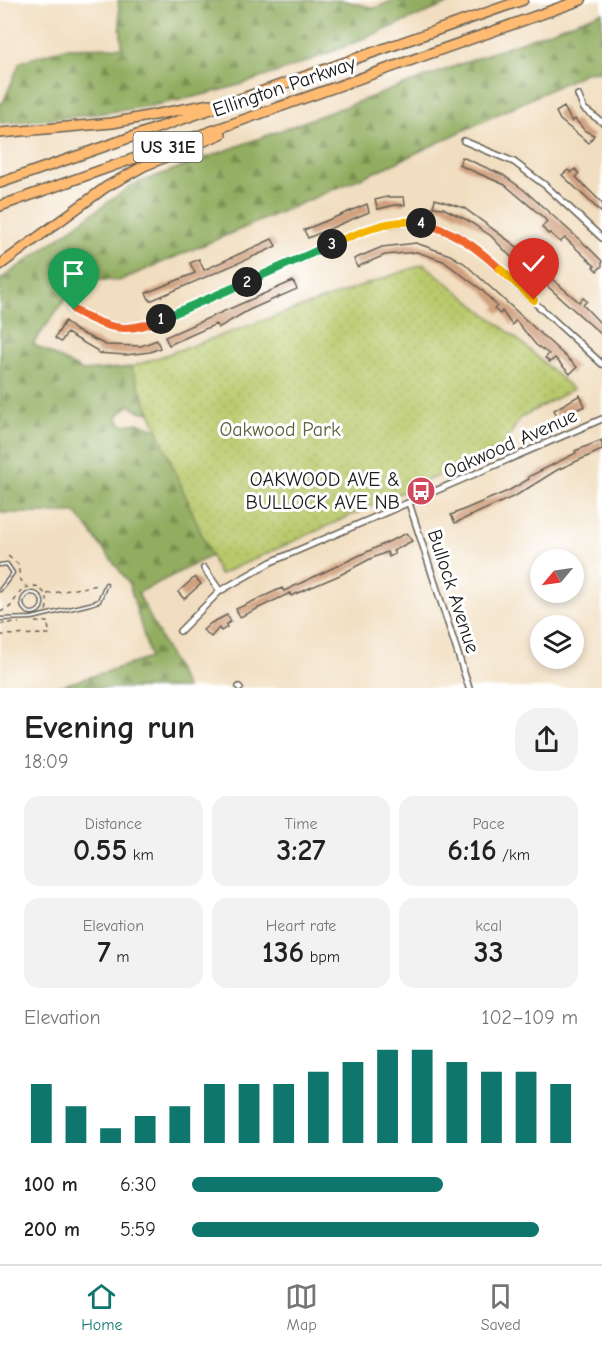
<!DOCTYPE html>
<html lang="en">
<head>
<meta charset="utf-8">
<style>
	:root { --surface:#fff; --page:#f2f2f2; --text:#222; --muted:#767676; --line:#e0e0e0; --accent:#0f766e }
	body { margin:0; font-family:"Comic Neue",sans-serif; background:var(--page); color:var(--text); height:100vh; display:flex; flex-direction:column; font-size:22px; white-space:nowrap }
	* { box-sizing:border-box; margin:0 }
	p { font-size:20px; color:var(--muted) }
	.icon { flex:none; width:33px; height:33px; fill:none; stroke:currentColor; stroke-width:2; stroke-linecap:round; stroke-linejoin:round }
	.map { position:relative; height:688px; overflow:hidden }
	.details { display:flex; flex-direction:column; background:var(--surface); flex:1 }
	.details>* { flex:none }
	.needle { width:39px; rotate:241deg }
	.fabs { position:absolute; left:530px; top:549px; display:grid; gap:12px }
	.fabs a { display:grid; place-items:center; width:54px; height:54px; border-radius:50%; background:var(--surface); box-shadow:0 3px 9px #0003; font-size:30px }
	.pin { position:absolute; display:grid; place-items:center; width:51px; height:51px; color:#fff; margin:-62px -26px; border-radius:50% 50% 50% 0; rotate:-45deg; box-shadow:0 0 6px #0007 }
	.pin .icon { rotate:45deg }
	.km { position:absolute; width:30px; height:30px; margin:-15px; border-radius:50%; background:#222; color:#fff; font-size:16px; line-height:30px; text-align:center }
	.round { display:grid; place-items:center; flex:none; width:63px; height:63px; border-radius:24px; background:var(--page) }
	.head { display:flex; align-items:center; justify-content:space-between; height:102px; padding:0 24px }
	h1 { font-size:33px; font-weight:700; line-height:45px }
	.metrics { display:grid; grid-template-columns:repeat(3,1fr); gap:9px; height:102px; padding:6px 24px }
	.metrics div { display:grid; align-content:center; border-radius:15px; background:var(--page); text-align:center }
	.metrics b { font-size:30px; font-weight:700 }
	.metrics small { font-size:16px; font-weight:400 }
	.metrics p { font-size:16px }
	.chart { height:168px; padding:12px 24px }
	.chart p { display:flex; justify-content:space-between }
	.chart svg { width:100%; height:108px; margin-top:6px; stroke:var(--accent); stroke-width:6 }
	ul { padding:0 24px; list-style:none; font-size:20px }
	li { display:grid; grid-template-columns:96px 72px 1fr; align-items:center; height:45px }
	li i { height:15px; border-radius:8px; background:var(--accent) }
	.dock { display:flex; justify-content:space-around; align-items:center; height:84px; border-top:2px solid var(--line); background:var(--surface); font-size:16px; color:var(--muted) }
	.dock a { display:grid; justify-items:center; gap:3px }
	.dock .selected { color:var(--accent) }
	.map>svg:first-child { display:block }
	.forest { fill:url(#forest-firs); stroke:#57643e; stroke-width:1.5 }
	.park { fill:url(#park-dots); stroke:#6a7244; stroke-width:1.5 }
	.building { fill:#d0a07f }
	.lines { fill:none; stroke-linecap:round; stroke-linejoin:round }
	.lane-casing { stroke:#676055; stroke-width:5 }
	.street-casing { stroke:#676055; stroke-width:8 }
	.highway-casing { stroke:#676055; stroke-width:12 }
	.path { stroke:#676055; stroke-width:1.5; stroke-dasharray:4.5 4.5; stroke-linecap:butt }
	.lane { stroke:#fff; stroke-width:2 }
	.street { stroke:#fff; stroke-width:5 }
	.highway { stroke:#ffbb71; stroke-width:9 }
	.split-1-casing { stroke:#fff; stroke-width:12 }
	.split-2-casing { stroke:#fff; stroke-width:12 }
	.split-3-casing { stroke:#fff; stroke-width:12 }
	.split-4-casing { stroke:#fff; stroke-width:12 }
	.split-5-casing { stroke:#fff; stroke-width:12 }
	.split-6-casing { stroke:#fff; stroke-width:12 }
	.split-1 { stroke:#f0652b; stroke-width:8 }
	.split-2 { stroke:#22a559; stroke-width:8 }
	.split-3 { stroke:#22a559; stroke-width:8 }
	.split-4 { stroke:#f5b400; stroke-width:8 }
	.split-5 { stroke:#f0652b; stroke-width:8 }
	.split-6 { stroke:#f5b400; stroke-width:8 }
	.labels { text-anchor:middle; stroke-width:6; stroke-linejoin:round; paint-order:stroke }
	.shield { fill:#fff; stroke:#606060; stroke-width:1.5 }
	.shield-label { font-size:18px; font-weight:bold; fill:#1c1c1c }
	.street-label { font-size:20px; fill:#1c1c1c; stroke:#fff }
	.park-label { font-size:20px; fill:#5b613c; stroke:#fff }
	.poi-label { font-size:20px; fill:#1c1c1c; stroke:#fff; text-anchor:end }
</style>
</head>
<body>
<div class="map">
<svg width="602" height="688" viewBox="0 0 602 688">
	<defs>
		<pattern id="forest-firs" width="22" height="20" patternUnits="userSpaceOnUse" patternTransform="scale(1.5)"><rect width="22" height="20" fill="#92ad60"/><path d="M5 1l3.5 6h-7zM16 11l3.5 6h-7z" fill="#768c4e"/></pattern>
		<pattern id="park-dots" width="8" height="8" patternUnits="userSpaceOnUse" patternTransform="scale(1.5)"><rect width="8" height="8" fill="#b9c96c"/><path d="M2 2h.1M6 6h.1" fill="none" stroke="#9eac5d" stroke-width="1.8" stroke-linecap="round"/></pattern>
	</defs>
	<rect width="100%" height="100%" fill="#fff"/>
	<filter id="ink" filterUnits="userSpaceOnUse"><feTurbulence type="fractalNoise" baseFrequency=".0167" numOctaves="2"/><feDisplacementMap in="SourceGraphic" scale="12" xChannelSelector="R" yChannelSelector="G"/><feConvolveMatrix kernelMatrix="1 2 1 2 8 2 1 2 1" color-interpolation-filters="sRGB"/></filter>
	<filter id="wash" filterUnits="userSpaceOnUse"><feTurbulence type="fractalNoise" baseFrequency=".008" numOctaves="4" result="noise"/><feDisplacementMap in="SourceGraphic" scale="24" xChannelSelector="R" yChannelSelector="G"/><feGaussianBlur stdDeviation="1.35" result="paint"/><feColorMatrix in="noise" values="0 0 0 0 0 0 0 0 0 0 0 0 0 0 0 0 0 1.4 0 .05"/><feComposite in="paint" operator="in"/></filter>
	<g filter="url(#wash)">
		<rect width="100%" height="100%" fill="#f1dec0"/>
		<path class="forest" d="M118,0H342L375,8L394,0H458C382,30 308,65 229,88C155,109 76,118 0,123V103H3L20,62L65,48L122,47Z
			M602,12V71L587,72L391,165L119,281L80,279L33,344L83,371L131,367L150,413L138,411L129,405L117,416L122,425L139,423L157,429L211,556L138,593L186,688H54L150,658L129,583L76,513H0V280L132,185Z"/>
		<path class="park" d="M424,264L522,343L573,389L520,418L504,446L219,575L131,367Z"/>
		<g id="blocks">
			<path class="building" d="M564,107L572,122L575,119L585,131L594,135L589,143L560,120L556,112Z
				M462,157L503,175L524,190L589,248L602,261V266L597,271L593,267L595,266L565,238L560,242L550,233L548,234L542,227L547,222L544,218L505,185L459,165Z
				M575,169L579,174L576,177L602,203V213L562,175L568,170L571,173Z
				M387,197H404L405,205H395L378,209L375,200Z
				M435,199L464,208L520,249L524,245L539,263L536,265L579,302L583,298L587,301L583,305L602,325V335L518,260L512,258L491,236L467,220L443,208L433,207Z
				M367,204L369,212L308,238L304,230Z
				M272,239L276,246L266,251L150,301L146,293L195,273L190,263L199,259L204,270Z
				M416,243L450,255L464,263L577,367L570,374L555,358L550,362L545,358L549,354L536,345L518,323L515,321L512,325L502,311L500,314L494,309L497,306L482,290L443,261L417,252L385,255L357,267L354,259L382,247Z
				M293,281L297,289L249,310L218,328L216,324L169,345L165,337Z
				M65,321L75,330L106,345L141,346L157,340L160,348L150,352L126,355L97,353L98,351L67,333L61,342L55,338Z
				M580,395L585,406L558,418L554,410Z
				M602,440V450L557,470L517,495L455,523L451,515L508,491L529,479L528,477L576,453L575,451Z
				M407,533L412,541L393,551L395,554L389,557L387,552L370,559L340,575L291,596L290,593L240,617L236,609L282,588L284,591Z
				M195,577L201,584L184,599L178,592Z
				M227,615L231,621L226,625L227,627L221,631L219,628L211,637L203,630L211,623Z"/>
		</g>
	</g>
	<g filter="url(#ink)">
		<use href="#blocks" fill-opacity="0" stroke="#676055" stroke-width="1.5"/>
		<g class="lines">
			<g class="lane-casing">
				<path id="lane" d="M0,565L7,564L13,573L0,590
					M22 603a10 10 0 1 1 20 0a10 10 0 1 1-20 0Z
					M0,619L32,618L90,604L99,601L106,584"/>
			</g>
			<g class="street-casing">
				<path id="street" d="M578,95L584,109L602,122
					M464,141L514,162L546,186L602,238
					M74,310C100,324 118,331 148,325L376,226C414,220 432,223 466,240L602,364
					M409,503L469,688
					M204,568L220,591
					M180,631L220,591L271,562L602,419
					M239,687L240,688"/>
			</g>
			<g class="highway-casing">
				<path id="highway" d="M0,133L112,123L210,104
					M0,183L523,0
					M0,206L581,0
					M0,265L106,187L144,166L221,134"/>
			</g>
			<path class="path" d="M8,556L18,564L20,579L26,586
				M47,594L98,585
				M0,612L10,607L23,588L36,586C47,593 49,599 46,611
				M35,622H48L47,619
				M0,624L19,623
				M0,635L50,634L47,622"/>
			<use href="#lane" class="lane"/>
			<use href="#street" class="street"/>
			<use href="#highway" class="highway"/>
		</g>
	</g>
	<g class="lines" filter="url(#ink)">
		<g class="split-1-casing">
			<path id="split-1" d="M74,310C106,328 126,335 161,319"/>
		</g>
		<g class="split-2-casing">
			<path id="split-2" d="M161,319L247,282"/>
		</g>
		<g class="split-3-casing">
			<path id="split-3" d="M247,282L332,244"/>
		</g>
		<g class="split-4-casing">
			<path id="split-4" d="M332,244C360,233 390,217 421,223"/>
		</g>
		<g class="split-5-casing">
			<path id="split-5" d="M421,223C454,230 476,247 500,269"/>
		</g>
		<g class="split-6-casing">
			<path id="split-6" d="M500,269L534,300"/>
		</g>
		<use href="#split-1" class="split-1"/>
		<use href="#split-2" class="split-2"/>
		<use href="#split-3" class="split-3"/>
		<use href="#split-4" class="split-4"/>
		<use href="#split-5" class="split-5"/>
		<use href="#split-6" class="split-6"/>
	</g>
	<defs>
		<g id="bus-disc" transform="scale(1.5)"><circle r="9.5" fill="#d1495b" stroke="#fff"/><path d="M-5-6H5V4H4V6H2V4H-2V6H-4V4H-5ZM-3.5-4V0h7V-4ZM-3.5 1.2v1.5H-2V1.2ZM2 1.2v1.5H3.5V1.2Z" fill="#fff"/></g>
	</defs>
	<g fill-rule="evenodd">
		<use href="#bus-disc" x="421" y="491"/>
	</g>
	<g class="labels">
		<rect class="shield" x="133.5" y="132" width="69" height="30" rx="4.5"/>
		<g class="shield-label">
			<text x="168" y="153">US 31E</text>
		</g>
		<g class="street-label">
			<text transform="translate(284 86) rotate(-19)" y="7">Ellington Parkway</text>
			<text transform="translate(510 443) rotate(-24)" y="7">Oakwood Avenue</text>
			<text transform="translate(454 591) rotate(72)" y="7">Bullock Avenue</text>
		</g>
		<g class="park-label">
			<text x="280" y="436">Oakwood Park</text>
		</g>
		<g class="poi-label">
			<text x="400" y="486">OAKWOOD AVE &amp;<tspan x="400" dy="23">BULLOCK AVE NB</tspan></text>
		</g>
	</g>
</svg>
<div class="fabs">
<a><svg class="needle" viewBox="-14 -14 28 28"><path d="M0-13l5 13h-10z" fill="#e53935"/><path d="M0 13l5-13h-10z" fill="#767676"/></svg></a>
<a><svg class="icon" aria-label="layers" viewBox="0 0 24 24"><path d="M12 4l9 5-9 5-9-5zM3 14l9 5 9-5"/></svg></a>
</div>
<div class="pin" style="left:74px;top:310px;background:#1e9e55"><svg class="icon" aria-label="arrive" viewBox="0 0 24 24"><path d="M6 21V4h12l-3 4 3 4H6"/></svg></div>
<div class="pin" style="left:534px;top:300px;background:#d93025"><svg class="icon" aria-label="check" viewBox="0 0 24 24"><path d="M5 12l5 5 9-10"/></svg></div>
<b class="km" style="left:161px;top:319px">1</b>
<b class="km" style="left:247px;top:282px">2</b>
<b class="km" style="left:332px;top:244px">3</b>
<b class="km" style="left:421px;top:223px">4</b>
</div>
<section class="details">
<div class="head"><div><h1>Evening run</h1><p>18:09</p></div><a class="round"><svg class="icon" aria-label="share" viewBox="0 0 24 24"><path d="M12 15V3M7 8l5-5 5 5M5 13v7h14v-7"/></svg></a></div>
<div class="metrics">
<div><p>Distance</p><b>0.55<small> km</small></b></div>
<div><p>Time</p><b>3:27</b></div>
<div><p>Pace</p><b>6:16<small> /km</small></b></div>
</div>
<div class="metrics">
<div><p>Elevation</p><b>7<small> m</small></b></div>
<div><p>Heart rate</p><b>136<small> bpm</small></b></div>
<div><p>kcal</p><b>33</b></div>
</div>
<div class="chart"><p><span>Elevation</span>102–109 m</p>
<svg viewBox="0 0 160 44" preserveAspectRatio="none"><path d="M5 44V20M15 44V29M25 44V38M35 44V33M45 44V29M55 44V20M65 44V20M75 44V20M85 44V15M95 44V11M105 44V6M115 44V6M125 44V11M135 44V15M145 44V15M155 44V20"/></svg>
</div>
<ul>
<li><b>100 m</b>6:30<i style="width:65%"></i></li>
<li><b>200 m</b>5:59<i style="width:90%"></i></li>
</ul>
</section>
<nav class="dock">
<a class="selected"><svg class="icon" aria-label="home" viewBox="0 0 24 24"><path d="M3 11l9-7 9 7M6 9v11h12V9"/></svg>Home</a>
<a><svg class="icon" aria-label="map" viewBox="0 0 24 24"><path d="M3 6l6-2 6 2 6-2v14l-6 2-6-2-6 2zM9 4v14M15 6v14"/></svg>Map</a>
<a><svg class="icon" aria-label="saved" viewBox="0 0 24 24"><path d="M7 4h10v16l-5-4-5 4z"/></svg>Saved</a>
</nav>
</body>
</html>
